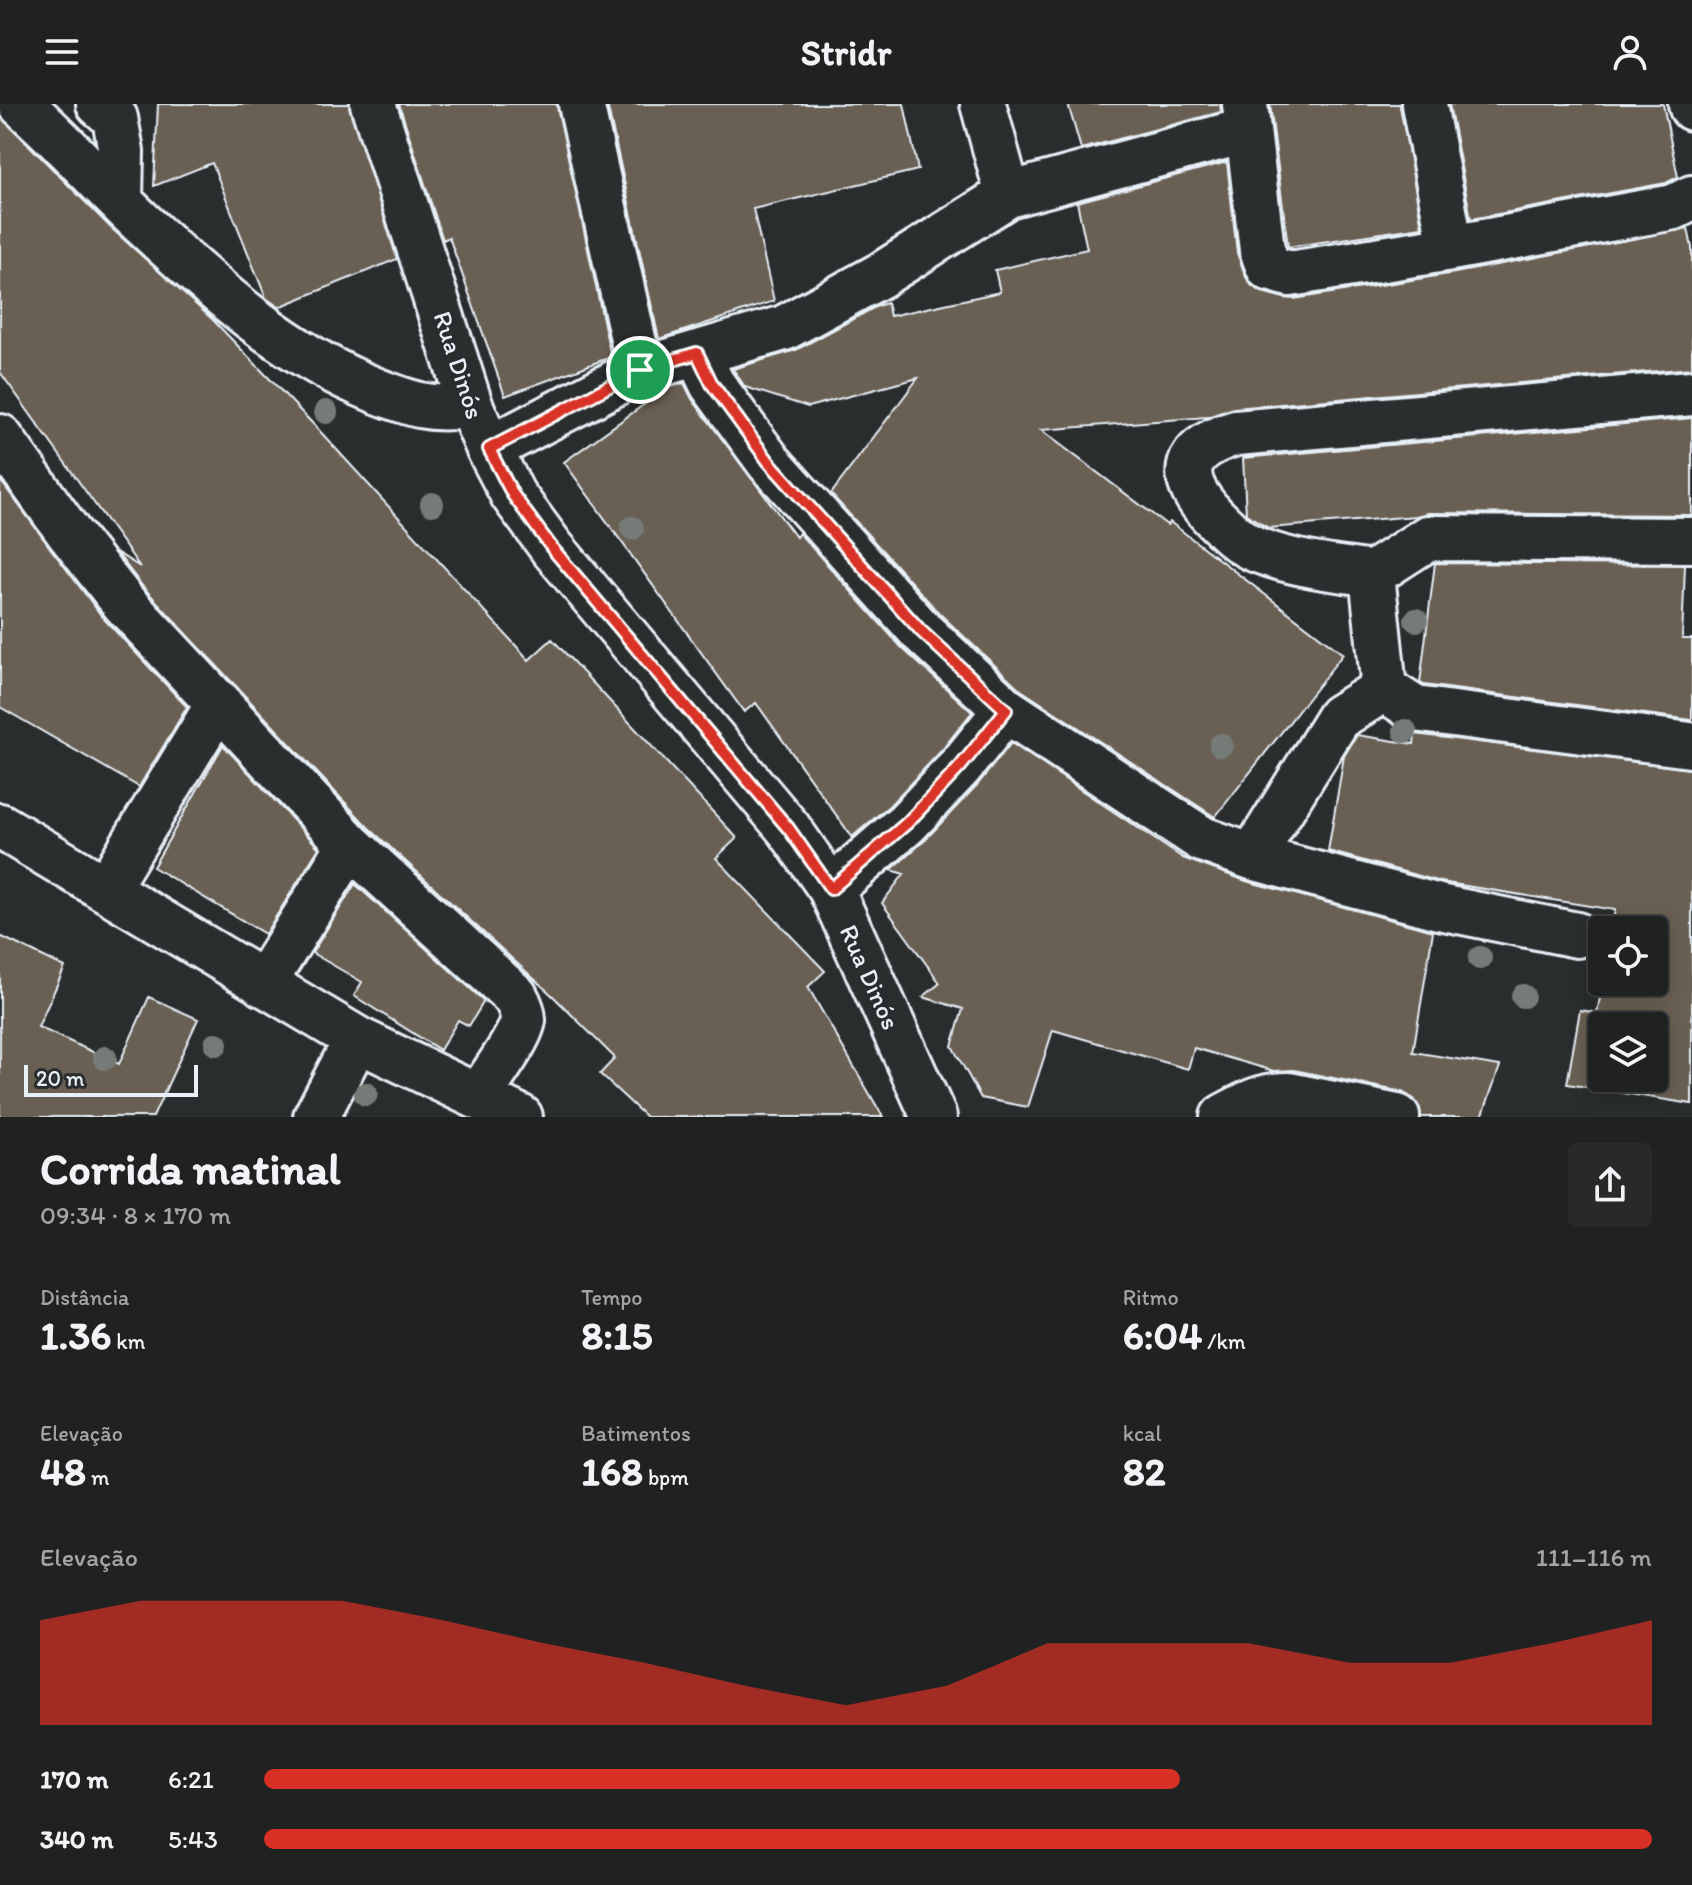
<!DOCTYPE html>
<html lang="pt">
<head>
<meta charset="utf-8">
<style>
	:root { --surface:#202222; --page:#282a2a; --text:#f1f3f6; --muted:#a2a4a5; --line:#3d3f40; --accent:#d93025 }
	body { margin:0; font-family:Itim,sans-serif; background:var(--page); color:var(--text); height:100vh; display:flex; flex-direction:column; font-size:30px; white-space:nowrap }
	* { box-sizing:border-box; margin:0 }
	p { font-size:26px; color:var(--muted) }
	.icon { flex:none; width:44px; height:44px; fill:none; stroke:currentColor; stroke-width:2; stroke-linecap:round; stroke-linejoin:round }
	.map { position:relative; height:1013px; overflow:hidden }
	.side { display:flex; flex-direction:column; background:var(--surface); flex:1 }
	.side>* { flex:none }
	.fabs { position:absolute; left:1588px; top:812px; display:grid; gap:16px }
	.fabs a { display:grid; place-items:center; width:80px; height:80px; border-radius:8px; background:var(--surface); box-shadow:0 4px 20px #0003,0 0 0 2px var(--line); font-size:40px }
	.scale { position:absolute; left:24px; bottom:20px; width:174px; box-sizing:border-box; padding-left:8px; border:4px solid #e8f1f8; border-top:0; font-size:22px; line-height:28px; white-space:nowrap; color:#e8f1f8; -webkit-text-stroke:6px #2a2d2e; paint-order:stroke }
	.pin { position:absolute; display:grid; place-items:center; width:68px; height:68px; color:#fff; margin:-34px; border:4px solid #fff; border-radius:50%; box-shadow:0 2px 8px #0007 }
	.round { display:grid; place-items:center; flex:none; width:84px; height:84px; border-radius:8px; background:var(--page) }
	.head { display:flex; align-items:center; justify-content:space-between; height:136px; padding:0 40px }
	h1 { font-size:44px; font-weight:700; line-height:60px }
	.stats { display:grid; grid-template-columns:repeat(3,1fr); gap:12px; height:136px; padding:8px 40px }
	.stats div { display:grid; align-content:center }
	.stats b { font-size:40px; font-weight:700 }
	.stats small { font-size:22px; font-weight:400 }
	.stats p { font-size:22px }
	.chart { height:224px; padding:16px 40px }
	.chart p { display:flex; justify-content:space-between }
	.chart svg { width:100%; height:144px; margin-top:8px; fill:var(--accent); opacity:.7 }
	ul { padding:0 40px; list-style:none; font-size:26px }
	li { display:grid; grid-template-columns:128px 96px 1fr; align-items:center; height:60px }
	li i { height:20px; border-radius:10px; background:var(--accent) }
	header { display:flex; justify-content:space-between; align-items:center; height:104px; padding:0 40px; background:var(--surface); font-size:36px; font-weight:700 }
	.map>svg:first-child { display:block }
	.building { fill:#6b5e52; stroke:#e8f1f8; stroke-width:2; fill-rule:evenodd }
	.lines { fill:none; stroke-linecap:round; stroke-linejoin:round }
	.minor-casing { stroke:#e8f1f8; stroke-width:50 }
	.minor { stroke:#2a2d2e; stroke-width:44 }
	.tree { fill:#757b78 }
	.route-casing { stroke:#fff; stroke-width:16 }
	.route { stroke:#d93025; stroke-width:10 }
	.labels { text-anchor:middle; stroke-width:6; stroke-linejoin:round; paint-order:stroke }
	.street-label { font-size:26px; fill:#e8f1f8; stroke:#2a2d2e }
</style>
</head>
<body>
<header><svg class="icon" aria-label="menu" viewBox="0 0 24 24"><path d="M4 6h16M4 12h16M4 18h16"/></svg>Stridr<svg class="icon" aria-label="person" viewBox="0 0 24 24"><circle cx="12" cy="8" r="4"/><path d="M4 21q1-7 8-7t8 7"/></svg></header>
<div class="map">
<svg width="1692" height="1013" viewBox="0 0 1692 1013">
	<rect width="100%" height="100%" fill="#2a2d2e"/>
	<filter id="ink" filterUnits="userSpaceOnUse"><feTurbulence type="fractalNoise" baseFrequency=".0125" numOctaves="2"/><feDisplacementMap in="SourceGraphic" scale="16" xChannelSelector="R" yChannelSelector="G"/><feConvolveMatrix kernelMatrix="1 2 1 2 8 2 1 2 1" color-interpolation-filters="sRGB"/></filter>
	<g filter="url(#ink)">
		<path class="building" d="M158,0H349L397,155L279,203L266,194L212,59L154,82Z
			M399,0H557L611,253L505,292L449,133L443,136Z
			M607,0H904L918,66L753,105L774,197L659,235Z
			M1068,0H1220L1221,8L1081,45Z
			M1270,0H1400L1422,123L1288,143Z
			M1449,0H1663L1678,73L1666,79L1471,115Z
			M0,12L110,123L212,215L316,323L529,556L552,535L737,734L716,754L825,867L808,883L883,1013H646L600,970L615,954L554,893L368,723L143,483L116,448L140,463L0,268Z
			M1227,58L1237,149L1246,173L1252,182L1262,188L1284,194L1294,195L1455,169L1688,124L1692,144V264L1234,304L1207,313L1041,326L1167,421L1170,418L1343,550L1215,713L1021,586L939,509L831,390L918,274L808,303L745,283L733,265L796,246L877,202L887,199L890,212L1000,188L995,166L1087,145L1077,98Z
			M684,279L692,295L796,433L799,429L902,544L972,608L941,647L890,701L852,733L756,599L744,608L564,358L667,284Z
			M1692,314V411L1428,409L1416,412L1269,424L1246,410L1243,354Z
			M0,376L104,515L187,603L139,683L0,603Z
			M1435,459L1685,461L1682,535H1692V616L1424,581L1420,579Z
			M1415,630L1692,665V1000L1567,980L1580,906L1597,909L1603,878H1654V826H1611L1615,806L1441,778L1328,747L1344,652L1357,631L1414,640ZM1602,922H1654V974H1602Z
			M1011,639L1183,754L1246,777L1433,827L1413,948L1500,962L1482,1013H1421L1420,1004L1414,995L1402,988L1294,966L1274,967L1194,944L1188,965L1053,926L1028,1003L981,994L952,942L963,905L923,893L940,879L882,799L904,770L891,766L925,736L978,680Z
			M223,641L319,744L265,830L153,763Z
			M355,780L484,897L469,922L458,916L440,946L354,892L362,878L312,849Z
			M0,832L65,863L38,923L119,960L149,893L198,915L153,1013H0Z"/>
		<g class="lines">
			<g class="minor-casing">
				<path id="minor" d="M21,0C64,38 101,81 143,120C213,185 286,251 375,286C411,300 431,308 470,301
					M99,0L115,14L121,47L120,96
					M373,0L470,301L489,345L513,391L552,444L789,725L831,785L934,1013
					M581,0L640,266
					M983,0L1008,91
					M1424,0L1451,144
					M1691,0L1692,4
					M1248,26L1262,146L1269,164L1290,170L1451,144L1674,103L1692,94
					M697,249L712,280L769,358L921,527L1006,606L1202,735L1252,753L1439,803L1577,831
					M1692,289L1236,329C1184,344 1174,371 1213,412C1226,425 1239,439 1257,446C1293,460 1333,464 1372,470L1428,434L1692,436
					M0,333L69,429L124,499L350,741L515,892C519,899 523,907 523,916C521,933 489,976 478,993
					M489,345L640,266L784,224L881,171L1008,91L1248,26L1245,0
					M1384,585L1415,605L1690,641
					M0,722L357,935L520,1013
					M1252,753L1339,613L1384,585L1372,470
					M106,785L219,599
					M831,785L907,719L960,663L1006,606
					M263,880L350,741
					M316,1013L357,935
					M1223,1013C1247,1000 1261,991 1289,991L1397,1013"/>
			</g>
			<use href="#minor" class="minor"/>
		</g>
		<g class="tree">
			<circle cx="326" cy="308" r="12"/>
			<circle cx="432" cy="400" r="12"/>
			<circle cx="632" cy="424" r="12"/>
			<circle cx="1416" cy="516" r="12"/>
			<circle cx="1405" cy="627" r="12"/>
			<circle cx="1221" cy="641" r="12"/>
			<circle cx="1480" cy="854" r="12"/>
			<circle cx="1523" cy="892" r="12"/>
			<circle cx="216" cy="940" r="12"/>
			<circle cx="105" cy="954" r="12"/>
			<circle cx="366" cy="990" r="12"/>
		</g>
	</g>
	<g class="lines" filter="url(#ink)">
		<g class="route-casing">
			<path id="route" d="M697,249L712,280L769,358L921,527L1006,606L960,663L907,719L831,785L789,725L552,444L513,391L489,345L640,266Z"/>
		</g>
		<use href="#route" class="route"/>
	</g>
	<g class="labels">
		<g class="street-label">
			<text transform="translate(459 261) rotate(72)" y="9">Rua Dinós</text>
			<text transform="translate(870 873) rotate(66)" y="9">Rua Dinós</text>
		</g>
	</g>
</svg>
<div class="fabs">
<a><svg class="icon" aria-label="locate" viewBox="0 0 24 24"><circle cx="12" cy="12" r="6"/><path d="M12 2v4M12 18v4M2 12h4M18 12h4"/></svg></a>
<a><svg class="icon" aria-label="layers" viewBox="0 0 24 24"><path d="M12 4l9 5-9 5-9-5zM3 14l9 5 9-5"/></svg></a>
</div>
<div class="scale">20 m</div>
<div class="pin" style="left:640px;top:266px;background:#1e9e55"><svg class="icon" aria-label="arrive" viewBox="0 0 24 24"><path d="M6 21V4h12l-3 4 3 4H6"/></svg></div>
</div>
<section class="side">
<div class="head"><div><h1>Corrida matinal</h1><p>09:34 · 8 × 170 m</p></div><a class="round"><svg class="icon" aria-label="share" viewBox="0 0 24 24"><path d="M12 15V3M7 8l5-5 5 5M5 13v7h14v-7"/></svg></a></div>
<div class="stats">
<div><p>Distância</p><b>1.36<small> km</small></b></div>
<div><p>Tempo</p><b>8:15</b></div>
<div><p>Ritmo</p><b>6:04<small> /km</small></b></div>
</div>
<div class="stats">
<div><p>Elevação</p><b>48<small> m</small></b></div>
<div><p>Batimentos</p><b>168<small> bpm</small></b></div>
<div><p>kcal</p><b>82</b></div>
</div>
<div class="chart"><p><span>Elevação</span>111–116 m</p>
<svg viewBox="0 0 160 44" preserveAspectRatio="none"><path d="M0 44V12L10 6L20 6L30 6L40 12L50 19L60 25L70 32L80 38L90 32L100 19L110 19L120 19L130 25L140 25L150 19L160 12V44z"/></svg>
</div>
<ul>
<li><b>170 m</b>6:21<i style="width:66%"></i></li>
<li><b>340 m</b>5:43<i style="width:100%"></i></li>
</ul>
</section>
</body>
</html>
